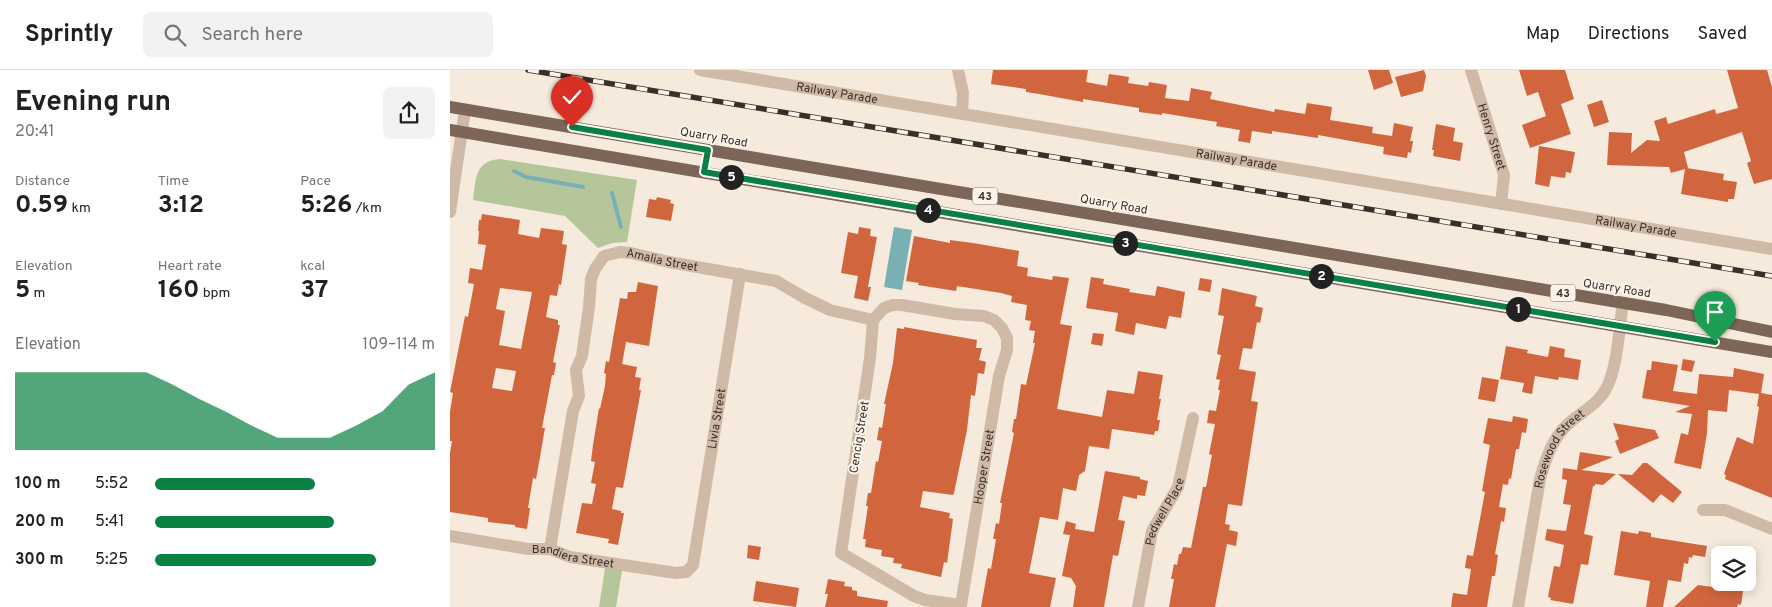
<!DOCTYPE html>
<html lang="en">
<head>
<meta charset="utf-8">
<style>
	:root { --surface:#fff; --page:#f2f2f2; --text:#202124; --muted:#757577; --line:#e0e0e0; --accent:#0b8043 }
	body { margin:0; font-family:Overpass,sans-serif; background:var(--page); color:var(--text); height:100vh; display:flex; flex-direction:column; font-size:19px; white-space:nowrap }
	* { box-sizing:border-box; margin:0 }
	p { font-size:16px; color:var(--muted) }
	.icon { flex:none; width:28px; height:28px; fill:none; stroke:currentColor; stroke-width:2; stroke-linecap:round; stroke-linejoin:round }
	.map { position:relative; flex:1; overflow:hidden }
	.details { display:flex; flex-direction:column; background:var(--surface); width:450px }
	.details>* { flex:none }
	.controls { position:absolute; left:1261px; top:476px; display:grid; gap:10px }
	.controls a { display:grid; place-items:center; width:45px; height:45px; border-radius:8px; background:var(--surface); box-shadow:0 2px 12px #0003; font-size:25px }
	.pin { position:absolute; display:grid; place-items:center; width:42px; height:42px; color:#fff; margin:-51px -21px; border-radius:50% 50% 50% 0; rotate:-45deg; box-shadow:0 0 5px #0007 }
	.pin .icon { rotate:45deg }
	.km { position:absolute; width:25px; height:25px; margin:-12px; border-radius:50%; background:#222; color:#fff; font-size:14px; line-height:25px; text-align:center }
	.round { display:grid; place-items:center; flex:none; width:52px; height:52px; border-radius:8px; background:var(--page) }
	.head { display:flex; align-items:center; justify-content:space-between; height:85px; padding:0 15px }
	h1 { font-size:28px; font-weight:700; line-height:38px }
	.stats { display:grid; grid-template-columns:repeat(3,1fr); gap:8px; height:85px; padding:5px 15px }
	.stats div { display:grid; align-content:center }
	.stats b { font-size:25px; font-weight:700 }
	.stats small { font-size:14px; font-weight:400 }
	.stats p { font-size:14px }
	.chart { height:140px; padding:10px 15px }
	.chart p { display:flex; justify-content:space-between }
	.chart svg { width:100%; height:90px; margin-top:5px; fill:var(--accent); opacity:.7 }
	ul { padding:0 15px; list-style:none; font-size:16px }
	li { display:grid; grid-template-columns:80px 60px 1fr; align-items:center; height:38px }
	li i { height:12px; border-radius:6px; background:var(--accent) }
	header { display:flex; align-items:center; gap:30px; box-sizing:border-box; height:70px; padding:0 25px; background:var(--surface); border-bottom:1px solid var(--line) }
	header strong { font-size:24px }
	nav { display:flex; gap:28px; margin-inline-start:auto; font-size:18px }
	.search { width:350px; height:45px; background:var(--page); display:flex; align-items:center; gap:12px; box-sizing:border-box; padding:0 18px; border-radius:8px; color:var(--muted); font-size:19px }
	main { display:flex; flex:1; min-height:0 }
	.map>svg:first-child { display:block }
	.green { fill:#b6c69b }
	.water { fill:#78b0b5 }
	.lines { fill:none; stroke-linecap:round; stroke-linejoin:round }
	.stream { stroke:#78b0b5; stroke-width:4 }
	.building { fill:#d1663e; fill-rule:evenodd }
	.minor { stroke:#cebaa7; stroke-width:12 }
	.major { stroke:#7d6558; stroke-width:12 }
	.rail-casing { stroke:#3a2e28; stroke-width:5.5 }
	.rail { stroke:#fcf4ea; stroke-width:4; stroke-dasharray:11; stroke-linecap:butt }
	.route-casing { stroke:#fff; stroke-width:10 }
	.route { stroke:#0b8043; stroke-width:6 }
	.labels { text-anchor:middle; stroke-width:4; stroke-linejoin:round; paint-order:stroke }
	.shield { fill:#fcf4ea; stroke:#746962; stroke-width:1 }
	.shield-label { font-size:11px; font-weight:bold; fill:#3a2e28 }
	.street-label { font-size:12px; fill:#3a2e28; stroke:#fcf4ea }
</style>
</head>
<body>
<header>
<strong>Sprintly</strong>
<div class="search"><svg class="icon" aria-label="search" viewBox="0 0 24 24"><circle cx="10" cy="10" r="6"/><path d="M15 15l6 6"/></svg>Search here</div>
<nav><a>Map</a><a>Directions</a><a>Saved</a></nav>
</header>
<main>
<section class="details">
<div class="head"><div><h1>Evening run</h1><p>20:41</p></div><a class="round"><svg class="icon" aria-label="share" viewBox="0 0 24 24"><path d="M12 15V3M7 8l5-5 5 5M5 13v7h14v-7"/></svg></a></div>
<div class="stats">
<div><p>Distance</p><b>0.59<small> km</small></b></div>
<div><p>Time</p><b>3:12</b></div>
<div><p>Pace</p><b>5:26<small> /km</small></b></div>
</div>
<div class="stats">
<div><p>Elevation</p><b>5<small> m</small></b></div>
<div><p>Heart rate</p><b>160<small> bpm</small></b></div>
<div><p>kcal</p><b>37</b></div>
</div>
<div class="chart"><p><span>Elevation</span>109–114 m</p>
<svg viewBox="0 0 160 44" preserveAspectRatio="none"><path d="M0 44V6L10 6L20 6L30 6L40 6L50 6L60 12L70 19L80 25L90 32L100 38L110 38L120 38L130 32L140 25L150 12L160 6V44z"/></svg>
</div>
<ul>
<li><b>100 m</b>5:52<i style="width:57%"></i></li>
<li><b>200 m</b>5:41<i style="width:64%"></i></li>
<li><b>300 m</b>5:25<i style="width:79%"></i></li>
</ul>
</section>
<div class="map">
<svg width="1322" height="537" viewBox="0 0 1322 537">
	<rect width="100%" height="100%" fill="#f5eadc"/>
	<path class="green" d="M50,89L187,110L177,172L162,173L148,178L115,146L23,130C26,110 24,91 50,89Z
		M156,492L173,495L166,537H149Z"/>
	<path class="water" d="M444,157L462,160L452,220L434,217Z"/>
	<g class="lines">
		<path class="stream" d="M64,101L76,107L133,117
			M162,123L171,157"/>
	</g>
	<path class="building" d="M543,0H638L636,12L657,16L659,4L679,7L678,13L698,16L699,12L717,15L715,28L739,31L741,18L762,22L760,29L824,42L825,39L855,44L857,33L882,37L880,50L923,57L922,63L942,66L944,53L963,57L960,71H963L961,83L958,82L957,88L933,84L934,77L868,65V68L822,61V64L802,61L800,73L788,71L790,60L766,56L767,52L712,43V45L689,42V38L633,29V32L589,24L576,22V19L541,14Z
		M918,0H939L943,13L924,20Z
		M974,0L976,6L973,21L951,27L945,7Z
		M1069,0H1115L1124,29L1111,34L1121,64L1080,78L1072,55L1096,46L1088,22L1077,26Z
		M1277,0H1317L1322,17V109L1304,114L1297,93L1301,91L1292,62L1234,82L1238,98H1237L1274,104L1273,110L1287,112L1284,129H1278V132L1231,124L1235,99L1221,103L1219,97L1157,95L1159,62L1182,63L1181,83L1197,70L1210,71L1204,51L1216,47L1218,54L1265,39L1266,44L1288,38Z
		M1152,30L1159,52L1144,57L1137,35Z
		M986,54L1005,58L1003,71L1013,73L1010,91L983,86L984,80H982Z
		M1089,76L1125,82L1121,103L1116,102L1115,108L1101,106L1099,117L1085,114Z
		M207,127L221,130L220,133L224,134L221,151L196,147L199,129L206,130Z
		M32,144L70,150L68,164L89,168L91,158L114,161L112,174L117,175L111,215L109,214L107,226L100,225L96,247L108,250V255H110L103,292L106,293L104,305H102L92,358H95L90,387L86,409L83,408L78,438H80L77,459L65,457V455L38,452V448L0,442V383L2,371H0V342L3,323L0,322L15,246L18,247L24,214L18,213L20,198L32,200L36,175L28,174L29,161H28L29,150H31ZM50,218L82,222L71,279L49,275L55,241L46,239ZM46,298L66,301L62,321L42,318Z
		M409,157L421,159L420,166L427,167L418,217H421L418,231L404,228L408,206L391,203L398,162L408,164Z
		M464,166L500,173V170L523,173L569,181L567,196L578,198L577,206L602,210L603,206L619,208L610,254L622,256L607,339L652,347L657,320L684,324L688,301L713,305L709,329H711L707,350H710L708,361H705L704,365L662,359L659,379L639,376L635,401L629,405L626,421L613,418L608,450L590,447L579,503L606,508L600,537H531L538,498L541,499L546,469H543L546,453L549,454L552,433H550L564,363L562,362L564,349H566L571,314L576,315L585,273H583L585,261L579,260L581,251L575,250L577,235L561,232L562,226L551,223L507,216L506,221L468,215L469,213L456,211Z
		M641,207L654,209L653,214L680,219L679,222L705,226L707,216L735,222L731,248L719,246L716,259L686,253L684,265L665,261L668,243L636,238Z
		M750,208L762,210L760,222L748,220Z
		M188,212L208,216L199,276L176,272L172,294L187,297L185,307L191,308L189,320H191L173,418L166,417L162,439L171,441V443H174L168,475L158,473L159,469L126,463L132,433L142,434L146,414L141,413L145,392L141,391L143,375L149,338L150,339L155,316L156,304L154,303L156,291L159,292L170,228L177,229L178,222H186Z
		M772,218L807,226L805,236L813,238L810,253L807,252L802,279L793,278L789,299L806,302L801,331L808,332L792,436L778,434L775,454L780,455L779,460L788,462L786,476L777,474L765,537H719L724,509H721L724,494L727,495L729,484H731L733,477L741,478L753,417H756L762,385L759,384L765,354L757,353L759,340L766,341L770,320H768L770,310L766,309L771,285L767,284L774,246L768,245Z
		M454,257L527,270L526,278H532L529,290L536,292L534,304L528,303L525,326L521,325L517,360L504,423L503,425L473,421L470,437L500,443L499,448L503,449L497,493L494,492L491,507L451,498L452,494L443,493L444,488L431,486L432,480L415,477L416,469H413L418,436H416L418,423H421L426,391L428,392L432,371L427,370L429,357L432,358L436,334H434L443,293L447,258L454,259Z
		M643,263L654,264L652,276L641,274Z
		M1056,276L1078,280L1077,283L1098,287L1100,276L1115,279L1114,287L1131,290L1128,310L1109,307L1108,310L1085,306L1082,324L1072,322L1074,313L1050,309Z
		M1233,289L1245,291L1242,302L1231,300Z
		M1202,291L1228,295L1223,321L1247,324L1249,304L1283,307L1284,298L1314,304L1311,323L1322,325V428L1275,409L1276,405L1274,404L1287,367L1303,374L1309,337L1307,336L1309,324L1279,320L1277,342L1258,340L1257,363L1251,399L1224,393L1231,363L1238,365L1242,344L1225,342L1240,336L1192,328L1197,300H1201Z
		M1032,307L1049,310L1045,332L1028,329Z
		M1063,346L1078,349L1076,363L1072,362L1069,379H1066L1061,409L1059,408L1058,415L1053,414L1049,437L1056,438L1054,452L1051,451L1045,484L1048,485L1045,506H1042L1037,537H1001L1003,523L1017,525L1021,499L1015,498L1017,485L1023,486L1035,422L1032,421L1040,375L1033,373L1038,348L1062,352Z
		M1163,353L1205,360L1209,368L1170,384L1165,371L1169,369Z
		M1130,382L1163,387L1131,400L1166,404L1153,415L1145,414V416H1143L1134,464L1143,466L1138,495L1131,494L1123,534L1100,530L1101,528L1098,527L1104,496L1110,497L1114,475L1095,470L1097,459L1116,461L1121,435L1113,434L1117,410L1112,409L1113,398L1127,400Z
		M1193,393H1197L1232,422L1223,433L1211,424L1203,433L1168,404L1182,405Z
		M655,401L690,407V409L698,411L695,426L687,425V429L673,426L668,450L675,451L668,486L663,485L654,537H623L626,516L621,508L612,506L620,465L613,464L616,451L626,454L625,459L644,462Z
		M1171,461L1188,464L1189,461L1201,463V467L1257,476L1255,487L1243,485L1242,488L1239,487L1238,494L1234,493L1231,512L1218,510L1213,537H1196L1200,511L1164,505Z
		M298,475L311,477L309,490L297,488Z
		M378,509L395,512L394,516L402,517V520L407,521V526L438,531L437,537H375L378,524H375Z
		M306,511L349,518L346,537L303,531Z
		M1248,515L1293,521L1291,535L1288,534L1287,537H1224Z"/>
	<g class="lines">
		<g class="minor">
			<path id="s1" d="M250,0L1322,179"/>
			<path d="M508,0L513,23L512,44"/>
			<path id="s2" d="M1021,0L1054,105L1051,134"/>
			<path d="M0,142L15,40"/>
			<path d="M1253,440H1275L1322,459"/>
			<path id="s3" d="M0,466L78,479H100L120,487L226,503L236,502L243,495L290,204"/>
			<path id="s4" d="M100,479L123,341L129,326L126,300L132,286L139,237L141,209L145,199L154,186L170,182L181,183L219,192L326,211L355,228L380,240L423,250"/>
			<path id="s5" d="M511,537V535L549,306L557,280V268L552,258L544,250L534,246L505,244L452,235H443L434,238L423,250L420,288L391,483L464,526L475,530L511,535"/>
			<path id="s6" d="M688,537L702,461L728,417L743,348"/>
			<path id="s7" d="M1068,537L1090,409C1096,388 1102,369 1118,354C1131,342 1149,334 1157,317C1168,294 1169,258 1173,233"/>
		</g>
		<path class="major" d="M0,37L1216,240L1322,262
			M0,60L1322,282"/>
		<g class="rail-casing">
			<path id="rail" d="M78,0L1322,206"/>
		</g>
		<use href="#rail" class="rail"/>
	</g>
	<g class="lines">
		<g class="route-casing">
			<path id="route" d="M122,57L258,80L254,102L1265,272"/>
		</g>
		<use href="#route" class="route"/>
	</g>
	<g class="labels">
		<g class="shield">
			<rect x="522.5" y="117.5" width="25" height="17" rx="4"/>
			<rect x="1100.5" y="214.5" width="25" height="17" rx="4"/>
		</g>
		<g class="shield-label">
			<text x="535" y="130">43</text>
			<text x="1113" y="227">43</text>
		</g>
		<g class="street-label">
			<text dy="4" stroke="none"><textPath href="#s1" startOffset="139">Railway Parade</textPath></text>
			<text dy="4" stroke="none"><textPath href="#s2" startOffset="70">Henry Street</textPath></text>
			<text transform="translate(264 67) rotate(10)" y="4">Quarry Road</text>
			<text dy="4" stroke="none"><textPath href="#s1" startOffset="544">Railway Parade</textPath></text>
			<text transform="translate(664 134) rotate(10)" y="4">Quarry Road</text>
			<text dy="4" stroke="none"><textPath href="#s1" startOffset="949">Railway Parade</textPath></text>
			<text dy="4" stroke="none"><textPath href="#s4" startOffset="361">Amalia Street</textPath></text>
			<text transform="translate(1167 218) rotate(9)" y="4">Quarry Road</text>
			<text dy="4" stroke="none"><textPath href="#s3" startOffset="398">Livia Street</textPath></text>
			<text transform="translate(409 367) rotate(-81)" y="4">Cencig Street</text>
			<text dy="4" stroke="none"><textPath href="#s7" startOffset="166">Rosewood Street</textPath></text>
			<text dy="4" stroke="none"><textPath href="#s5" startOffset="142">Hooper Street</textPath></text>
			<text dy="4" stroke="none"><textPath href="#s6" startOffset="100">Pedwell Place</textPath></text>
			<text dy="4" stroke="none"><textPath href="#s3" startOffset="125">Bandiera Street</textPath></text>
		</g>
	</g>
</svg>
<div class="controls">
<a><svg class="icon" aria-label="layers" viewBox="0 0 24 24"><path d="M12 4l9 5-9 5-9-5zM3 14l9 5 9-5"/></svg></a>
</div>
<div class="pin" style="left:1265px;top:272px;background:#1e9e55"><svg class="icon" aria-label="arrive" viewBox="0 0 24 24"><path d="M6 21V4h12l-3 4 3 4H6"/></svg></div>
<div class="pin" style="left:122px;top:57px;background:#d93025"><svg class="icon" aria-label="check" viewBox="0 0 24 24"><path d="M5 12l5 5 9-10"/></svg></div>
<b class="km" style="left:1068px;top:239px">1</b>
<b class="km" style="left:871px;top:206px">2</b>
<b class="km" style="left:675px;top:173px">3</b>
<b class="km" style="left:478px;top:140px">4</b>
<b class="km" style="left:281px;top:107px">5</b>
</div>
</main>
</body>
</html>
